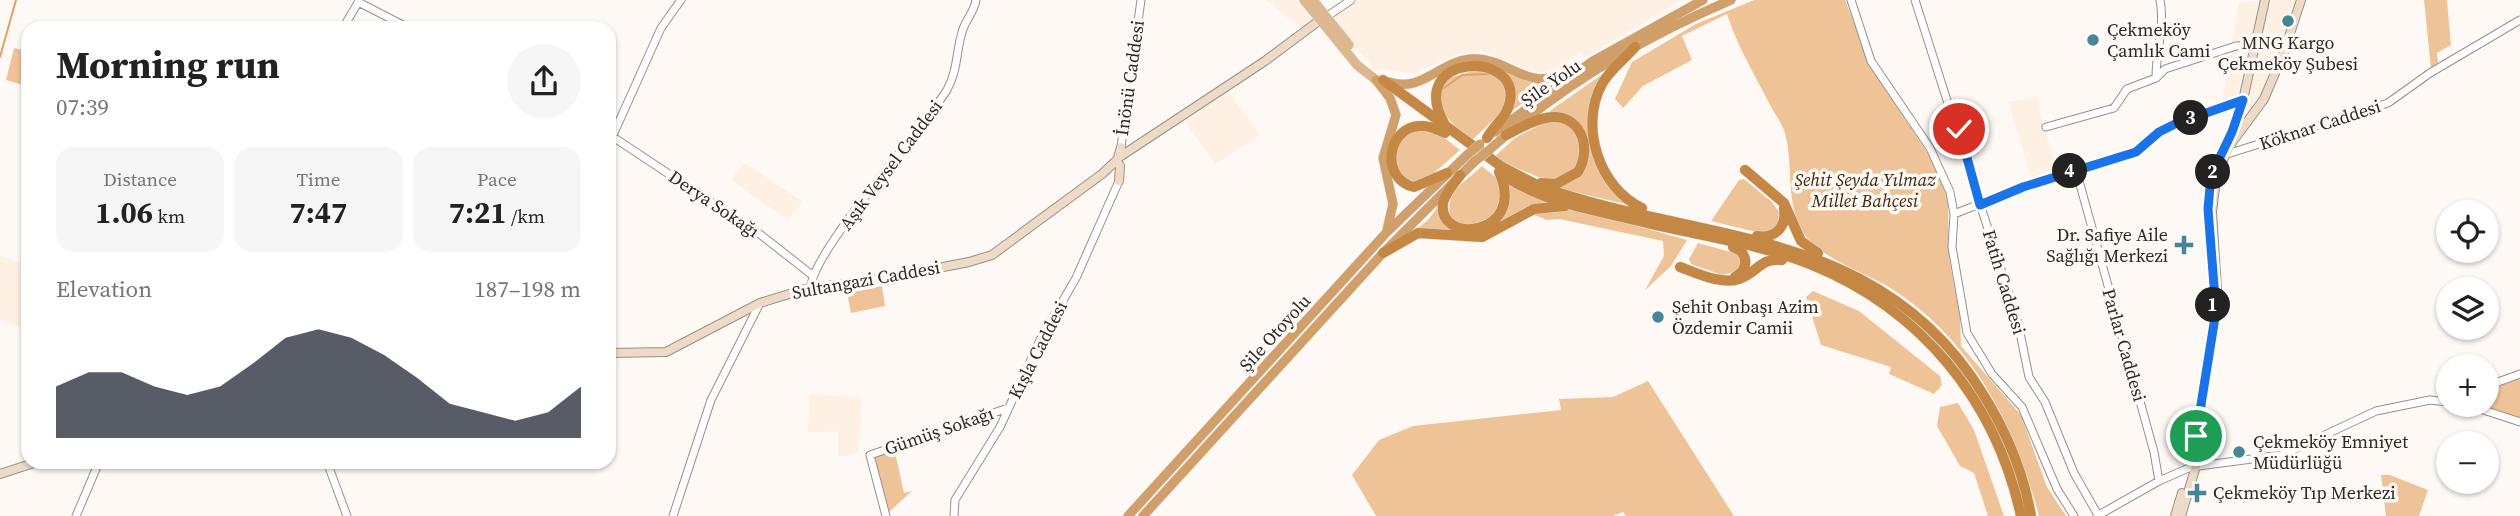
<!DOCTYPE html>
<html lang="en">
<head>
<meta charset="utf-8">
<style>
	:root { --surface:#fff; --page:#f6f6f6; --text:#222; --muted:#767676; --accent:#111827 }
	body { margin:0; font-family:"Source Serif 4",serif; background:var(--page); color:var(--text); height:100vh; display:flex; flex-direction:column; font-size:26px; white-space:nowrap }
	* { box-sizing:border-box; margin:0 }
	p { font-size:23px; color:var(--muted) }
	.icon { flex:none; width:38px; height:38px; fill:none; stroke:currentColor; stroke-width:2; stroke-linecap:round; stroke-linejoin:round }
	.map { position:relative; flex:1; overflow:hidden }
	.panel { position:absolute; left:21px; top:21px; width:595px; height:448px; display:flex; flex-direction:column; background:var(--surface); border-radius:21px; box-shadow:0 2px 5px #0004 }
	.panel>* { flex:none }
	.buttons { position:absolute; left:2436px; top:200px; display:grid; gap:14px }
	.buttons a { display:grid; place-items:center; width:63px; height:63px; border-radius:50%; background:var(--surface); box-shadow:0 2px 5px #0004; font-size:35px }
	.pin { position:absolute; display:grid; place-items:center; width:60px; height:60px; color:#fff; margin:-30px; border:4px solid #fff; border-radius:50%; box-shadow:0 2px 7px #0007 }
	.km { position:absolute; width:35px; height:35px; margin:-18px; border-radius:50%; background:#222; color:#fff; font-size:19px; line-height:35px; text-align:center }
	.round { display:grid; place-items:center; flex:none; width:74px; height:74px; border-radius:37px; background:var(--page) }
	.head { display:flex; align-items:center; justify-content:space-between; height:119px; padding:0 35px }
	h1 { font-size:38px; font-weight:700; line-height:52px }
	.stats { display:grid; grid-template-columns:repeat(3,1fr); gap:10px; height:119px; padding:7px 35px }
	.stats div { display:grid; align-content:center; border-radius:18px; background:var(--page); text-align:center }
	.stats b { font-size:30px; font-weight:700 }
	.stats small { font-size:19px; font-weight:400 }
	.stats p { font-size:19px }
	.chart { height:196px; padding:14px 35px }
	.chart p { display:flex; justify-content:space-between }
	.chart svg { width:100%; height:126px; margin-top:7px; fill:var(--accent); opacity:.7 }
	.map>svg:first-child { display:block }
	.built { fill:#fef0e3 }
	.green { fill:#efc398 }
	.lines { fill:none; stroke-linecap:round; stroke-linejoin:round }
	.stream { stroke:#dea365; stroke-width:2 }
	.tertiary-casing { stroke:#98918a; stroke-width:9 }
	.secondary-casing { stroke:#98918a; stroke-width:10 }
	.primary-casing { stroke:#d9d8d8; stroke-width:10 }
	.trunk-casing { stroke:#d9d8d8; stroke-width:10 }
	.motorway-casing { stroke:#d9d8d8; stroke-width:11 }
	.tertiary { stroke:#fff; stroke-width:7 }
	.secondary { stroke:#eddbc7; stroke-width:8 }
	.primary { stroke:#dcb78f; stroke-width:9 }
	.trunk { stroke:#d09f6a; stroke-width:9 }
	.motorway { stroke:#c48744; stroke-width:10 }
	.trunk-bridge-casing { stroke:#d9d8d8; stroke-width:10; stroke-linecap:butt }
	.trunk-bridge { stroke:#d09f6a; stroke-width:9 }
	.route-casing { stroke:#fff; stroke-width:14 }
	.route { stroke:#1a73e8; stroke-width:9 }
	.poi-dot { fill:#458798; stroke:#fef9f5; stroke-width:2.5 }
	.labels { text-anchor:middle; stroke-width:7; stroke-linejoin:round; paint-order:stroke }
	.poi-label { font-size:18px; fill:#2c2926; stroke:#fef9f5; text-anchor:start }
	.street-label { font-size:18px; fill:#2c2926; stroke:#fef9f5 }
	.park-label { font-size:18px; font-style:italic; fill:#40280d; stroke:#fef9f5 }
</style>
</head>
<body>
<div class="map">
<svg width="2520" height="516" viewBox="0 0 2520 516">
	<rect width="100%" height="100%" fill="#fef9f5"/>
	<path class="built" d="M1266,0H1300L1316,22L1303,30Z
		M1359,0H1683L1585,57L1581,52L1554,69L1540,72L1526,69L1482,51L1457,54L1415,74L1380,68L1376,70L1330,20Z
		M2261,0L2236,98L2222,102L2239,3Z
		M2270,0H2299L2271,81L2249,118L2240,116L2255,47Z
		M1228,91L1260,135L1215,164L1185,121Z
		M2039,97L2040,116L2058,171L2032,179L2008,102Z
		M744,163L802,201L788,220L731,180Z
		M0,255L28,266V330L0,320Z
		M810,394L862,398L858,453L838,457V431L808,432Z"/>
	<path class="green" d="M1754,0H1845L1872,69L1932,160L1948,199L1949,258L1960,317L1961,346L2021,415L2047,487L2066,516H2039C2016,427 1972,340 1892,289C1868,274 1835,264 1813,244C1782,216 1795,169 1785,133C1782,124 1775,114 1770,105C1755,75 1737,46 1727,14L1682,36L1692,60L1643,86L1623,108L1615,99L1632,62L1696,24Z
		M2424,0H2447L2451,45L2437,53L2438,63L2431,69Z
		M14,48L28,51L23,85L6,80Z
		M1500,68C1520,78 1532,84 1552,81L1508,114C1517,96 1515,83 1500,68Z
		M1477,70L1493,73L1507,88L1504,110L1470,142L1444,114L1438,93L1449,78Z
		M1607,71L1592,108L1601,174L1629,205L1554,187C1584,181 1596,157 1583,130L1544,115Z
		M1550,120L1568,124L1582,142L1578,167L1559,180L1538,177L1493,158L1515,138Z
		M1421,128L1442,136L1460,150L1427,179L1409,184C1392,162 1392,162 1402,137Z
		M1482,166L1502,183C1497,215 1496,219 1463,226L1450,219C1445,190 1463,184 1482,166Z
		M1744,179L1772,202L1779,212L1778,225L1764,234L1711,221L1739,180Z
		M1507,182L1554,203C1526,206 1506,229 1478,233C1457,236 1435,227 1413,231C1430,220 1429,219 1441,202C1439,255 1523,230 1507,182Z
		M1550,209L1583,211L1687,240L1671,266L1645,290L1664,256L1663,241L1559,219L1547,220L1532,214Z
		M1698,243L1738,254L1742,262L1738,271L1722,275L1691,264L1689,259Z
		M882,286L885,306L851,313L847,293Z
		M1813,291L1859,311L1940,376L1942,385L1934,394L1889,374L1891,367L1821,345L1806,297Z
		M2520,378V418L2477,404H2487V389Z
		M1648,381L1734,516H1626L1623,512L1613,516H1376L1352,475L1379,440L1413,426L1561,410L1559,399L1613,397Z
		M1958,403L1974,430L2004,516H1988L1974,473L1960,466L1937,426L1940,407Z
		M895,452L904,493L912,491L887,514L871,457Z
		M2381,475H2390L2428,490L2419,516H2386Z"/>
	<g class="lines">
		<path class="stream" d="M0,57L16,0
			M1444,88L1462,75L1489,74"/>
		<g class="tertiary-casing">
			<path id="tertiary" d="M1851,0L1871,61L1930,148L1950,192L1954,214L1952,247L1967,333L1992,374L2022,407L2057,489L2074,516
				M1915,0L2018,323L2029,377L2045,402L2074,473L2098,515
				M358,2L409,28
				M1326,17L1351,0
				M343,28L359,1
				M2156,77C2156,50 2165,26 2160,0
				M2046,127L2114,108L2127,89L2156,78L2165,69L2236,46L2253,45
				M613,137L761,235L812,275
				M609,144L661,28L681,0
				M1121,147L1141,0
				M2224,155L2388,103L2430,73L2520,20
				M2076,170L2154,452L2159,481
				M1954,214L2023,187L2136,152L2159,132L2174,124L2243,100
				M811,287C812,252 922,130 947,90C958,71 956,49 963,29C967,18 974,12 976,0
				M2487,386L2520,374
				M2465,404L2520,422
				M327,462L347,516
				M76,516L99,462
				M673,516L711,400L760,303
				M886,516L870,455L1008,408
				M954,516L955,500L1000,427L1040,340L1076,278L1119,181
				M2097,516L2159,481L2191,467L2282,455L2376,411L2430,400L2448,402"/>
		</g>
		<g class="secondary-casing">
			<path id="secondary" d="M2228,142L2243,100L2265,0
				M1118,158L1265,61L1320,20
				M1119,181L1120,166L1117,161L1121,147
				M609,353L666,352L760,303L805,289L886,278L969,262L992,255L1102,174L1117,160
				M0,474L37,462
				M2175,516L2182,493
				M2181,516L2196,466V436L2218,305L2212,212L2217,171L2233,141L2264,99L2284,52L2301,0"/>
		</g>
		<g class="primary-casing">
			<path id="primary" d="M1304,0L1357,65L1376,80
				M1313,0L1349,45"/>
		</g>
		<g class="trunk-casing">
			<path id="trunk" d="M1376,80L1390,98L1396,115L1383,158L1393,204L1387,230
				M1389,82C1422,93 1439,62 1470,59C1509,56 1527,95 1568,71
				M1495,132L1593,61L1703,0
				M1488,151C1559,87 1644,37 1731,0
				M1128,516L1386,233L1467,155
				M1143,516L1383,253L1475,161"/>
		</g>
		<g class="motorway-casing">
			<path id="motorway" d="M1635,47C1624,60 1610,69 1602,84C1579,126 1599,188 1642,208
				M1383,80L1502,167L1539,186C1693,242 1865,225 1971,376C2001,419 2022,464 2031,516
				M1444,123C1406,53 1520,50 1510,101C1508,116 1494,125 1487,138
				M1445,133C1438,130 1430,126 1423,126C1387,124 1379,179 1414,187L1447,173
				M1506,135C1519,129 1532,120 1546,118C1580,111 1593,147 1578,172L1556,184L1541,183
				M1745,170L1784,203L1801,241L1818,253
				M1460,175C1455,183 1445,193 1443,203C1437,246 1528,236 1499,172
				M1506,177C1548,204 1600,211 1647,223C1701,236 1761,244 1812,265C1922,310 1996,401 2021,516
				M1757,236C1776,239 1787,226 1784,208
				M1733,247L1741,251C1749,261 1745,271 1735,277
				M1383,253L1418,233L1482,237L1534,209L1565,206
				M1680,267C1697,273 1721,285 1739,279C1757,273 1761,257 1782,260"/>
		</g>
		<use href="#tertiary" class="tertiary"/>
		<use href="#secondary" class="secondary"/>
		<use href="#primary" class="primary"/>
		<use href="#trunk" class="trunk"/>
		<use href="#motorway" class="motorway"/>
		<g class="trunk-bridge-casing">
			<path id="trunk-bridge" d="M1467,155L1480,144
				M1475,161L1488,151"/>
		</g>
		<use href="#trunk-bridge" class="trunk-bridge"/>
	</g>
	<g class="lines">
		<g class="route-casing">
			<path id="route" d="M1959,129L1980,205L2023,187L2136,152L2159,132L2175,124L2243,100L2232,132L2211,176L2208,209L2216,311L2196,436"/>
		</g>
		<use href="#route" class="route"/>
	</g>
	<g class="poi-dot">
		<circle cx="2288" cy="21" r="7"/>
		<circle cx="2093" cy="40" r="7"/>
		<path d="M2180.5 234.5h7v7h7v7h-7v7h-7v-7h-7v-7h7z"/>
		<circle cx="1658" cy="317" r="7"/>
		<circle cx="2239" cy="452" r="7"/>
		<path d="M2193.5 482.5h7v7h7v7h-7v7h-7v-7h-7v-7h7z"/>
	</g>
	<g class="labels">
		<g class="poi-label">
			<text x="2107" y="36">Çekmeköy<tspan x="2107" dy="21">Çamlık Cami</tspan></text>
			<text x="2288" y="49" text-anchor="middle">MNG Kargo<tspan x="2288" dy="21">Çekmeköy Şubesi</tspan></text>
			<text x="2168" y="241" text-anchor="end">Dr. Safiye Aile<tspan x="2168" dy="21">Sağlığı Merkezi</tspan></text>
			<text x="1672" y="313">Şehit Onbaşı Azim<tspan x="1672" dy="21">Özdemir Camii</tspan></text>
			<text x="2253" y="448">Çekmeköy Emniyet<tspan x="2253" dy="21">Müdürlüğü</tspan></text>
			<text x="2213" y="499">Çekmeköy Tıp Merkezi</text>
		</g>
		<g class="street-label">
			<text transform="translate(1130 78) rotate(-82)" y="6">İnönü Caddesi</text>
			<text transform="translate(1551 83) rotate(-35)" y="6">Şile Yolu</text>
			<text transform="translate(2320 125) rotate(-18)" y="6">Köknar Caddesi</text>
			<text transform="translate(891 165) rotate(-53)" y="6">Aşık Veysel Caddesi</text>
			<text transform="translate(714 204) rotate(34)" y="6">Derya Sokağı</text>
			<text transform="translate(866 280) rotate(-10)" y="6">Sultangazi Caddesi</text>
			<text transform="translate(2004 282) rotate(73)" y="6">Fatih Caddesi</text>
			<text transform="translate(1275 333) rotate(-48)" y="6">Şile Otoyolu</text>
			<text transform="translate(2124 345) rotate(74)" y="6">Parlar Caddesi</text>
			<text transform="translate(1038 350) rotate(-63)" y="6">Kışla Caddesi</text>
			<text transform="translate(939 431) rotate(-19)" y="6">Gümüş Sokağı</text>
		</g>
		<g class="park-label">
			<text x="1865" y="186">Şehit Şeyda Yılmaz<tspan x="1865" dy="21">Millet Bahçesi</tspan></text>
		</g>
	</g>
</svg>
<div class="buttons">
<a><svg class="icon" aria-label="locate" viewBox="0 0 24 24"><circle cx="12" cy="12" r="6"/><path d="M12 2v4M12 18v4M2 12h4M18 12h4"/></svg></a>
<a><svg class="icon" aria-label="layers" viewBox="0 0 24 24"><path d="M12 4l9 5-9 5-9-5zM3 14l9 5 9-5"/></svg></a>
<a>+</a>
<a>−</a>
</div>
<div class="pin" style="left:2196px;top:436px;background:#1e9e55"><svg class="icon" aria-label="arrive" viewBox="0 0 24 24"><path d="M6 21V4h12l-3 4 3 4H6"/></svg></div>
<div class="pin" style="left:1959px;top:129px;background:#d93025"><svg class="icon" aria-label="check" viewBox="0 0 24 24"><path d="M5 12l5 5 9-10"/></svg></div>
<b class="km" style="left:2213px;top:305px">1</b>
<b class="km" style="left:2213px;top:172px">2</b>
<b class="km" style="left:2191px;top:118px">3</b>
<b class="km" style="left:2070px;top:171px">4</b>
<section class="panel">
<div class="head"><div><h1>Morning run</h1><p>07:39</p></div><a class="round"><svg class="icon" aria-label="share" viewBox="0 0 24 24"><path d="M12 15V3M7 8l5-5 5 5M5 13v7h14v-7"/></svg></a></div>
<div class="stats">
<div><p>Distance</p><b>1.06<small> km</small></b></div>
<div><p>Time</p><b>7:47</b></div>
<div><p>Pace</p><b>7:21<small> /km</small></b></div>
</div>
<div class="chart"><p><span>Elevation</span>187–198 m</p>
<svg viewBox="0 0 160 44" preserveAspectRatio="none"><path d="M0 44V26L10 21L20 21L30 26L40 29L50 26L60 18L70 9L80 6L90 9L100 15L110 23L120 32L130 35L140 38L150 35L160 26V44z"/></svg>
</div>
</section>
</div>
</body>
</html>
